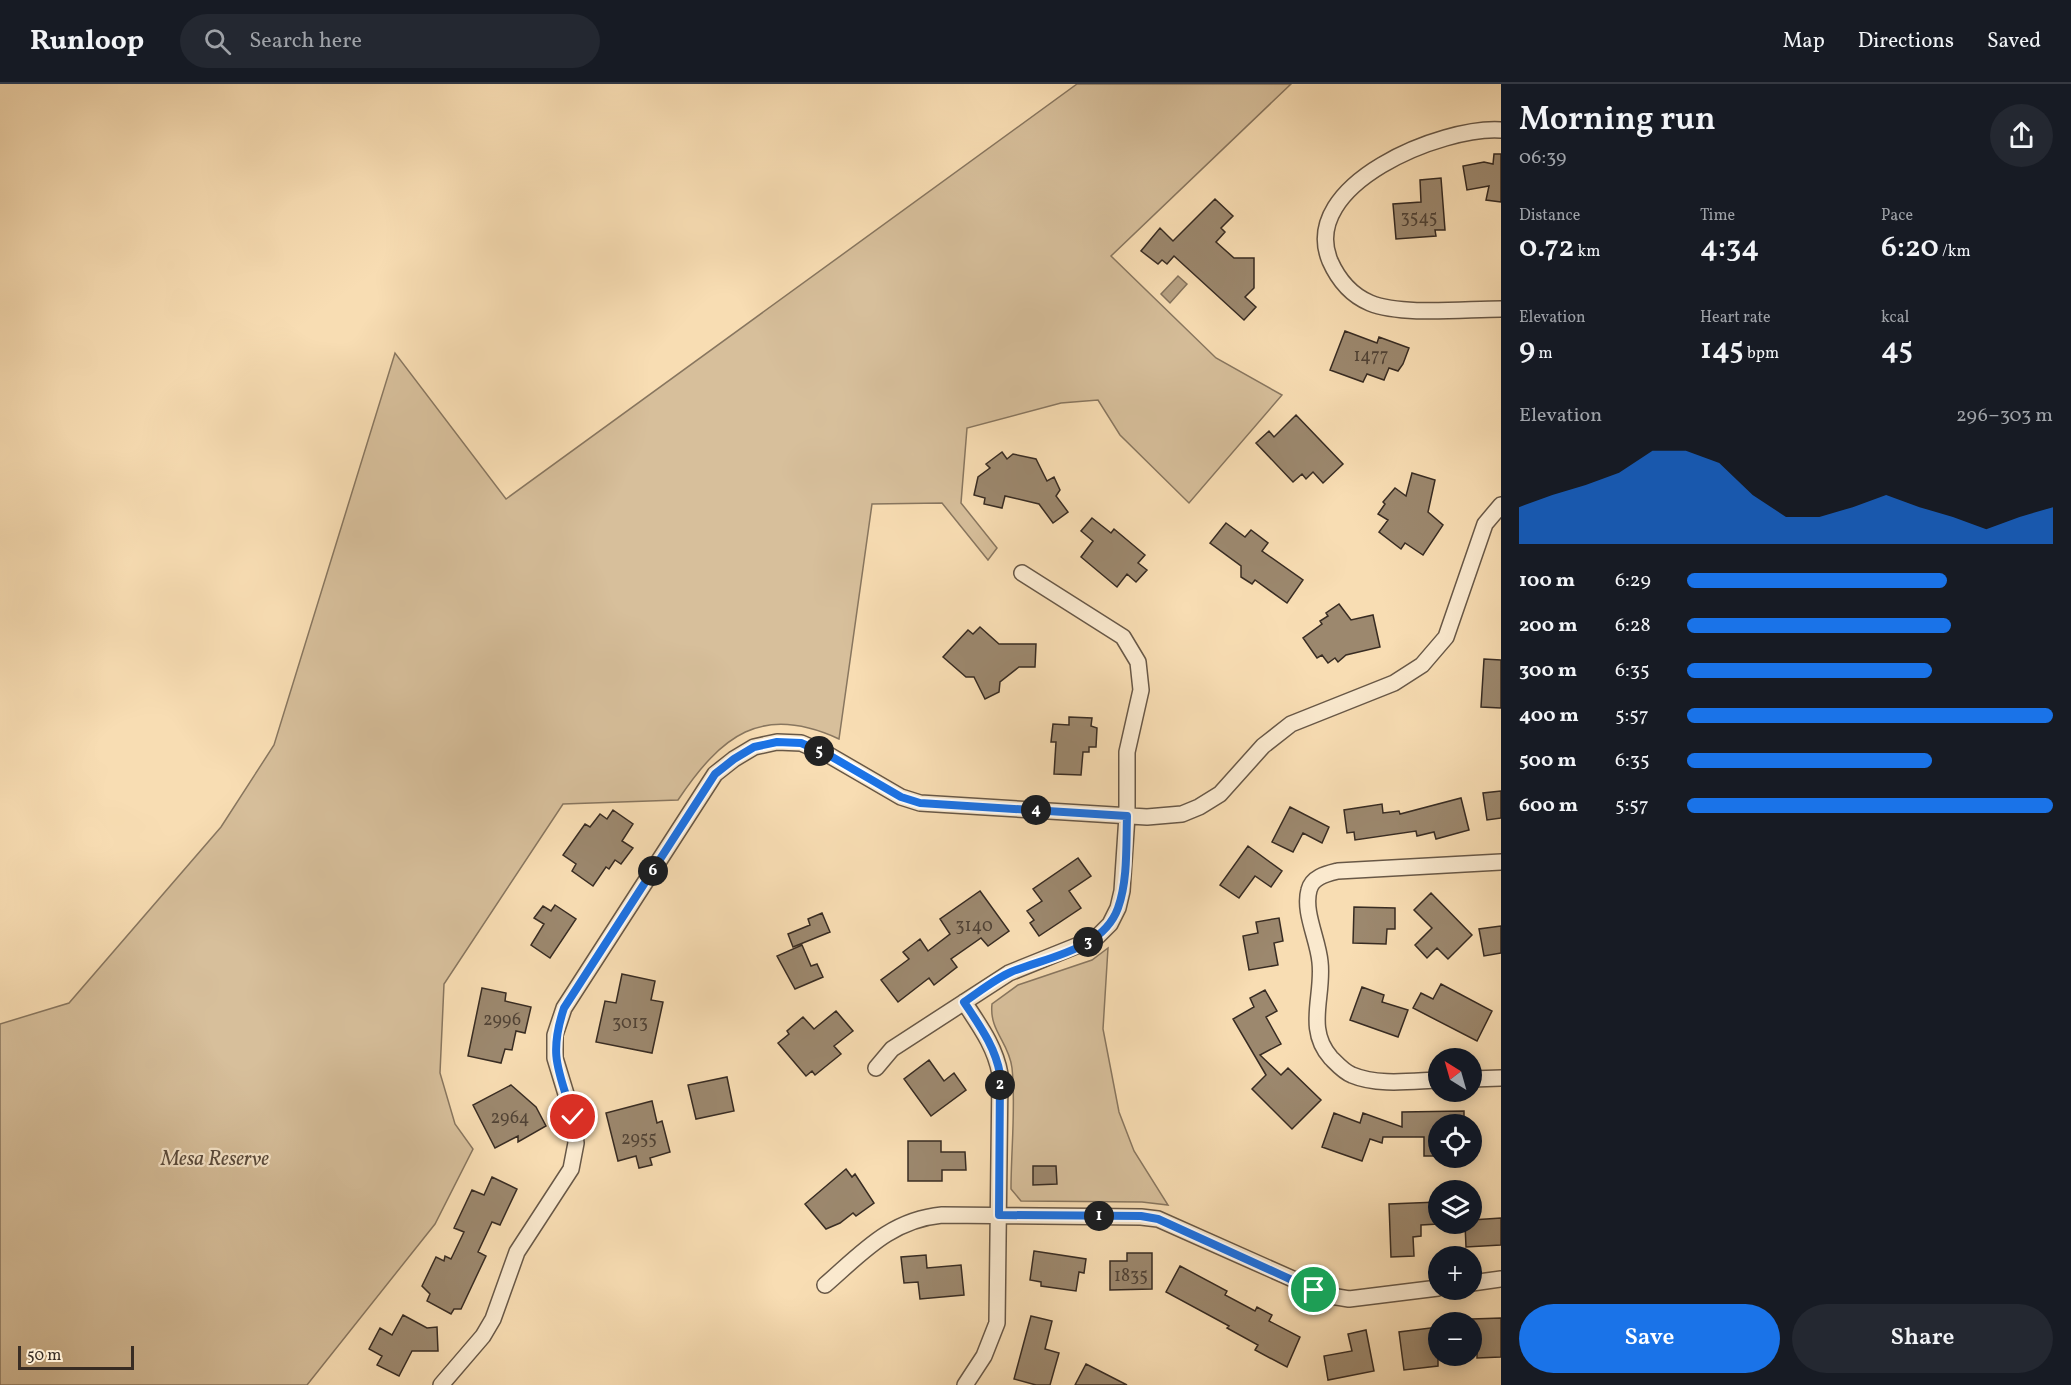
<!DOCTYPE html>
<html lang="en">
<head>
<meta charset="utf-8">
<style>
	:root { --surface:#171b24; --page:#242831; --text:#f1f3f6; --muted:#9ea1a6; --line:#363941; --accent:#1a73e8 }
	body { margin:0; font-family:Vollkorn,serif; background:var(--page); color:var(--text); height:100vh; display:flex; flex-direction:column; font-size:22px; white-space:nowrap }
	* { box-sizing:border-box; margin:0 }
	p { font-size:20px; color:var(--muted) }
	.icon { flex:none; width:33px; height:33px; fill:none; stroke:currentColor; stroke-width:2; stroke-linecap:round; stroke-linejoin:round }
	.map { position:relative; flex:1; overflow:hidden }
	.side { display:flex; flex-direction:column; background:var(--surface); width:570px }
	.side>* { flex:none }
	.needle { width:39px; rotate:323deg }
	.fabs { position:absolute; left:1428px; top:964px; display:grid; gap:12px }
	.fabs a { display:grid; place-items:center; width:54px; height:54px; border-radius:50%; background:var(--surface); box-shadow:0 3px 15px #0003; font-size:30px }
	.scale { position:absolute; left:18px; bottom:15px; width:116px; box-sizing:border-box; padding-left:6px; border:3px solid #382c23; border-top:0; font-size:16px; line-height:21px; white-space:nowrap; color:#382c23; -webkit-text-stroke:4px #fae9ce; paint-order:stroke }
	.pin { position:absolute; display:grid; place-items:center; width:51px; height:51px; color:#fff; margin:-26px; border:3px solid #fff; border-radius:50%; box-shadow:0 2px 6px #0007 }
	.km { position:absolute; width:30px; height:30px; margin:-15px; border-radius:50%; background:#222; color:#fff; font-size:16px; line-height:30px; text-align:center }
	.round { display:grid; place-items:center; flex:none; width:63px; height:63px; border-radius:32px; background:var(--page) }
	.overview { display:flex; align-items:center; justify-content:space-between; height:102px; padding:0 18px }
	h1 { font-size:33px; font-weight:600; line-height:45px }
	.metrics { display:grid; grid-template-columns:repeat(3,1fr); gap:9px; height:102px; padding:6px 18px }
	.metrics div { display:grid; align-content:center }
	.metrics b { font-size:30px; font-weight:600 }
	.metrics small { font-size:16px; font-weight:400 }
	.metrics p { font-size:16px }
	.chart { height:168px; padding:12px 18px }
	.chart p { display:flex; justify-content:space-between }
	.chart svg { width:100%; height:108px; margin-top:6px; fill:var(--accent); opacity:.7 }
	.primary-button { display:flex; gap:12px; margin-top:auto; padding:12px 18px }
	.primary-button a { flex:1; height:69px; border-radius:36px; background:var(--accent); color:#fff; font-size:24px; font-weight:600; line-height:69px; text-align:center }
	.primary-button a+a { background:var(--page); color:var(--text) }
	ul { padding:0 18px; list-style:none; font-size:20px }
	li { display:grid; grid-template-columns:96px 72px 1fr; align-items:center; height:45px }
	li i { height:15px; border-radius:8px; background:var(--accent) }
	header { display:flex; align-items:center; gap:36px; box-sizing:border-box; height:84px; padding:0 30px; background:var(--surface); border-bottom:2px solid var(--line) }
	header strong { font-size:28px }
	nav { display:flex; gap:33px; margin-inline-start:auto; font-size:21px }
	.search { width:420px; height:54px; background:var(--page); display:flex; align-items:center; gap:15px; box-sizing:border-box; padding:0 21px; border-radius:33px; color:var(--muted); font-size:22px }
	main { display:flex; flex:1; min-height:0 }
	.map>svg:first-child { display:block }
	.green { fill:#d7bf9b; stroke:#88765f; stroke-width:1.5 }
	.water { fill:#b7a182; stroke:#84725c; stroke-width:1.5 }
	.building { fill:#9c886e; stroke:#382c23; stroke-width:1.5 }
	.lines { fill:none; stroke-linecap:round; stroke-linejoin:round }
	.street-casing { stroke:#685847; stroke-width:18 }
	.street { stroke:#fae9ce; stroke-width:15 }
	.route-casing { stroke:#fff; stroke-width:12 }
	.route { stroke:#1a73e8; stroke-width:8 }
	.labels { text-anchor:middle; stroke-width:4.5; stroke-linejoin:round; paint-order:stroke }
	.number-label { font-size:18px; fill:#514336 }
	.park-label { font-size:21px; font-style:italic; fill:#58493b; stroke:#fae9ce }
</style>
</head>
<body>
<header>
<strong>Runloop</strong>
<div class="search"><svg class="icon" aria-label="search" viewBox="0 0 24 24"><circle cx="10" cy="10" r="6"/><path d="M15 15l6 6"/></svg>Search here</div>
<nav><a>Map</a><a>Directions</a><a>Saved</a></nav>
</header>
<main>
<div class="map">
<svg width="1501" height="1301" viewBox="0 0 1501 1301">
	<rect width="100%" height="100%" fill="#f8ddb3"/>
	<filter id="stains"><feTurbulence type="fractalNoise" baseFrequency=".00333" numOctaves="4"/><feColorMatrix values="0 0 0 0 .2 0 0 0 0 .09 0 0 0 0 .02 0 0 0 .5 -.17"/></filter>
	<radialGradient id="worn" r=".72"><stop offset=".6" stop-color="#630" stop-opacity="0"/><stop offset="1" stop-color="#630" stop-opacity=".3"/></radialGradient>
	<path class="green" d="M1077,0H1291L1111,172L1216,274L1282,311L1189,419L1120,351L1098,316L1061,319L967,344L961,419L997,464L988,476L942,419L872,420L839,655C761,619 721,652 678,716L563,720L444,900L440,989L455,1040L473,1065L435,1140L307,1301H0V940L69,919L221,743L274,661L395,269L506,415Z
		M1108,864L1103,945L1119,1028L1134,1067L1168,1121L1142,1118L1021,1117L1011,1105C1011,1068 1016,1020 1012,984C1009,958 989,947 992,920L1018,901L1092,876Z"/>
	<path class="water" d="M1178,192L1187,200L1170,219L1161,210Z"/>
	<path class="building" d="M1494,70H1501V118L1486,116L1489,102L1467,106L1463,82L1484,78L1493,80Z
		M1441,94L1445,146H1435L1436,152L1396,155L1393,120L1421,118L1420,96Z
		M1215,115L1233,132L1221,144L1225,148L1216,158L1234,174H1254V204L1245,213L1256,223L1244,236L1174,172L1167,180L1162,176L1158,180L1141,167L1160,144L1173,157Z
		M1345,247L1377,259L1379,253L1409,264L1403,280L1398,287L1389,284L1384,296L1367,290L1363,298L1330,286Z
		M1296,331L1343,380L1323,399L1313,388L1306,395L1302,390L1293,398L1256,359L1269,347L1274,353Z
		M1002,368L1007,375L1013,370L1036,375L1047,397L1054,393L1060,406L1056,412L1068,428L1053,439L1039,420L1005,412L1002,424L984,420L985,414L974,411L978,393L990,384L986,380Z
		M1412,389L1435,396L1428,428L1443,441L1423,471L1405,459L1401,465L1379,448L1388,436L1378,430L1385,420L1383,418L1395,404L1406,412Z
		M1092,434L1111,449L1114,445L1145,471L1138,479L1147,486L1136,498L1127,490L1117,503L1081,473L1093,457L1081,447Z
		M1226,439L1245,453L1251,446L1268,459L1262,467L1303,496L1287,519L1255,496L1252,500L1241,493V482L1210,459Z
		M1339,520L1351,536L1373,531L1380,563L1346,571L1338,578L1335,574L1328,579L1322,571L1317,574L1303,554L1322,540L1320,537L1328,532L1326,529Z
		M980,543L999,560H1036L1035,583H1019L1000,598L999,608L985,615L974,593H966L943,573L968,546L973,550Z
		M1484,575L1501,576V624L1481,623Z
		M1069,633L1092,634L1091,642L1097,644L1096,663H1089V668H1083L1081,691L1054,690L1056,658H1051L1053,640L1069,641Z
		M1501,707V734L1487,736L1483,709Z
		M1461,714L1469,746L1436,755L1434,748L1417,752L1416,747L1355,756L1354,748L1347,749L1344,726L1382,720L1383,729L1399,727L1400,730Z
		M1290,723L1329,743L1322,759L1303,749L1293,768L1272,758Z
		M613,726L633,740L622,757L633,764L621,780L615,776L609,785L606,783L593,802L572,787L576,780L563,771L585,740L590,743L600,730L607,735Z
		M1248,762L1282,787L1271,803L1255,792L1239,814L1220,801Z
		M1078,774L1091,792L1069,807L1081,824L1039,852L1030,839L1034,836L1027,827L1042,817L1033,805Z
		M980,807L1009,847L988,862L981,854L951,875L957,883L934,901L929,894L898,918L881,896L909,875L903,868L920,855L928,867L950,850L940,835Z
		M1431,809L1472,851L1448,875L1437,864L1427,874L1415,861L1432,844L1414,826Z
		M555,821L576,835L550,874L531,861L544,840L534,834L543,822L551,827Z
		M1354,823L1395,824V845H1387L1386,860L1353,859Z
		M822,829L830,848L793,863L788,850L810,841L808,835Z
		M1279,834L1283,857L1274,859L1278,881L1249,886L1243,852L1258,849L1256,838Z
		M1501,842V869L1484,872L1479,845Z
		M802,861L811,882L817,880L823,893L795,905L777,872Z
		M622,890L655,897L651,916L663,918L652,969L596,958L605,917L616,919Z
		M1441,900L1492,927L1477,957L1413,924L1421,909L1433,915Z
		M1362,903L1384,911L1382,918L1408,926L1398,953L1350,936Z
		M482,904L506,909L505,917L531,923L525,949L516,947L512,966L505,965L501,979L468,972Z
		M1265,906L1277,927L1266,933L1281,960L1260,971L1281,991L1288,984L1321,1016L1292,1045L1252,1005L1266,991L1233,935L1254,923L1250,914Z
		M836,927L853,947L834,962L841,970L815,991L812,987L806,992L778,959L789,950L787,947L803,933L814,945Z
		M929,976L944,997L954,989L966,1006L931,1032L904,995Z
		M727,993L734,1027L696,1035L688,1001Z
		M511,1001L536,1023L546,1042L518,1058V1052L495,1064L473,1021Z
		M652,1017L657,1039L662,1037L670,1068L650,1074L652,1081L639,1084L636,1072L618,1077L606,1029Z
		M1464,1027V1041H1438V1072H1424V1053H1383L1382,1059L1370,1055L1362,1077L1322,1063L1334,1029L1360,1039L1363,1029L1402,1043V1028Z
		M908,1057H941V1068H965L966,1086H942V1097H908Z
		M1033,1082H1056L1057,1100L1033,1101Z
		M846,1085L852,1093L855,1090L874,1119L856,1132L853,1129L840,1139L826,1145L805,1120Z
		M492,1093L517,1105L500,1141L492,1138L478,1168L486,1172L461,1225H454L451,1230L427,1217L430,1210L422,1202L436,1173L444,1177L445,1172L451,1175L464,1148L454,1144L472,1106L484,1111Z
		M1438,1118V1140L1421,1141V1152L1413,1153L1414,1172L1391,1173L1389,1120Z
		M1501,1134V1161L1466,1163L1465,1140H1472V1136Z
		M1034,1167L1086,1175L1084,1189L1079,1188L1076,1207L1041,1202V1198L1030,1196Z
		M1127,1169H1152V1205L1110,1206V1177H1127Z
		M926,1171L927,1184L961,1181L964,1211L920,1215L918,1198L904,1199L901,1173Z
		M1180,1182L1227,1207L1225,1211L1255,1227L1257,1223L1272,1231L1269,1237L1300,1253L1287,1283L1255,1266L1258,1261L1227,1244L1229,1242L1166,1208Z
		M403,1231L427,1244L437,1243L438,1267H412L399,1292L377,1281L382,1272L369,1265L380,1244L392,1251Z
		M1031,1232L1052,1237L1045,1265L1059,1269L1050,1301H1036L1014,1295Z
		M1501,1234V1273L1477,1274V1266H1472V1235Z
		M1438,1243V1282L1404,1286L1399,1248Z
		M1366,1246L1374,1287L1328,1296L1324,1272L1352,1267L1348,1250Z
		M1086,1280L1127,1301H1075Z"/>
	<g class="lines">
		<g class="street-casing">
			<path id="street" d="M1501,46C1443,42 1298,100 1330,177C1338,195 1351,211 1370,219C1402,232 1465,225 1501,225
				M964,918C979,941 995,962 1000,990L997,1239L984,1272L965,1301
				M876,984L892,965L1009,889L1096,854L1110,840L1118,824L1122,807L1127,732V668L1141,606L1138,578L1123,553L1022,489
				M1472,995L1501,994
				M1438,996C1412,997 1378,1002 1352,991C1344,988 1337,980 1331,974C1305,945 1324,912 1320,878C1318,855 1303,828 1309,806C1312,793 1326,790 1338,787L1501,778
				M1472,1199L1501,1195
				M825,1201C862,1169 890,1136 942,1131L1141,1133L1158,1135L1331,1212L1349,1215L1438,1204
				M441,1301L483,1252L493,1235L517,1168L571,1085L576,1059L573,1033L555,974V951L564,924L715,690L734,675L754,663L777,658L801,659L827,670L901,713L920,719L1147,733L1182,730L1199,723L1220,710L1263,662L1291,640L1394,599L1422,581L1446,553L1485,440L1501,421"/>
		</g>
		<use href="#street" class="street"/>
	</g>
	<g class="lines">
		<g class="route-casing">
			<path id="route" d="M573,1033C559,987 548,972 564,924L715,690L734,675L754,663L777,658L801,659L827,670L901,713L920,719L1127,732C1126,761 1128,796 1118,824C1103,866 1047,873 1011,888C995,895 979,908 964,918C979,941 995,962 1000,990L999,1131L1141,1132L1158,1135L1314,1206"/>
		</g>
		<use href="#route" class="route"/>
	</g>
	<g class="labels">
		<g class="number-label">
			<text x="1419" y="139">3545</text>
			<text x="1371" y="277">1477</text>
			<text x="974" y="847">3140</text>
			<text x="502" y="941">2996</text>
			<text x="630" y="944">3013</text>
			<text x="510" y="1039">2964</text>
			<text x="639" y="1060">2955</text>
			<text x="1131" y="1197">1835</text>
		</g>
		<g class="park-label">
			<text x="215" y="1081">Mesa Reserve</text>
		</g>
	</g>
	<rect width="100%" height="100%" filter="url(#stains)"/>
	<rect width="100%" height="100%" fill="url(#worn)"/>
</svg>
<div class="fabs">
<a><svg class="needle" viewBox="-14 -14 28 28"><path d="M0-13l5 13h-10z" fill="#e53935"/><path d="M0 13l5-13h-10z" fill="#9ea1a6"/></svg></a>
<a><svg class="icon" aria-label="locate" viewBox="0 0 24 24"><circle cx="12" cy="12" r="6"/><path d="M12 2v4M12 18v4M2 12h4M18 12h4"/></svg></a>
<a><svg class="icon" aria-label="layers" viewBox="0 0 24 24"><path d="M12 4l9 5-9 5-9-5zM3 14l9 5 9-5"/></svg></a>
<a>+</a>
<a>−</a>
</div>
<div class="scale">50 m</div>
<div class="pin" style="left:1314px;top:1206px;background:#1e9e55"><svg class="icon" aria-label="arrive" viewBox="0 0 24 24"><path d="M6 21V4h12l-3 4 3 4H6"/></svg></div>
<div class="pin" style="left:573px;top:1033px;background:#d93025"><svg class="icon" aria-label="check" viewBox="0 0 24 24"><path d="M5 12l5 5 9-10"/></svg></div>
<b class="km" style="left:1099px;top:1132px">1</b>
<b class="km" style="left:1000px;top:1001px">2</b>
<b class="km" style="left:1088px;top:858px">3</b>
<b class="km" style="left:1036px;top:726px">4</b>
<b class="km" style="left:819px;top:667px">5</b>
<b class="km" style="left:653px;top:787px">6</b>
</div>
<section class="side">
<div class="overview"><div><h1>Morning run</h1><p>06:39</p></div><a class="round"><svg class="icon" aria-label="share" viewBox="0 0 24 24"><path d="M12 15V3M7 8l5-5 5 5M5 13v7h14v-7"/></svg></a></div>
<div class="metrics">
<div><p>Distance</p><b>0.72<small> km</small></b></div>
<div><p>Time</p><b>4:34</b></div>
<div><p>Pace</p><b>6:20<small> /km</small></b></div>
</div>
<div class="metrics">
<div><p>Elevation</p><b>9<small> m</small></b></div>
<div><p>Heart rate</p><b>145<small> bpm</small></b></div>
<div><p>kcal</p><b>45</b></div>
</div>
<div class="chart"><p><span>Elevation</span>296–303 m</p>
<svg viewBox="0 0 160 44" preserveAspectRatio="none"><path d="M0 44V29L10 24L20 20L30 15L40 6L50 6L60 11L70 24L80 33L90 33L100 29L110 24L120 29L130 33L140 38L150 33L160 29V44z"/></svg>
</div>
<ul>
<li><b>100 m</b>6:29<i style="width:71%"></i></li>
<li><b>200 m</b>6:28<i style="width:72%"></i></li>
<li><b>300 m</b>6:35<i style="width:67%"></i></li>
<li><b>400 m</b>5:57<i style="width:100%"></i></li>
<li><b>500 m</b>6:35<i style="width:67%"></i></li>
<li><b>600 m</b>5:57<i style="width:100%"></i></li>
</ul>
<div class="primary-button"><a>Save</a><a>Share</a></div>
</section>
</main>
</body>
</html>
